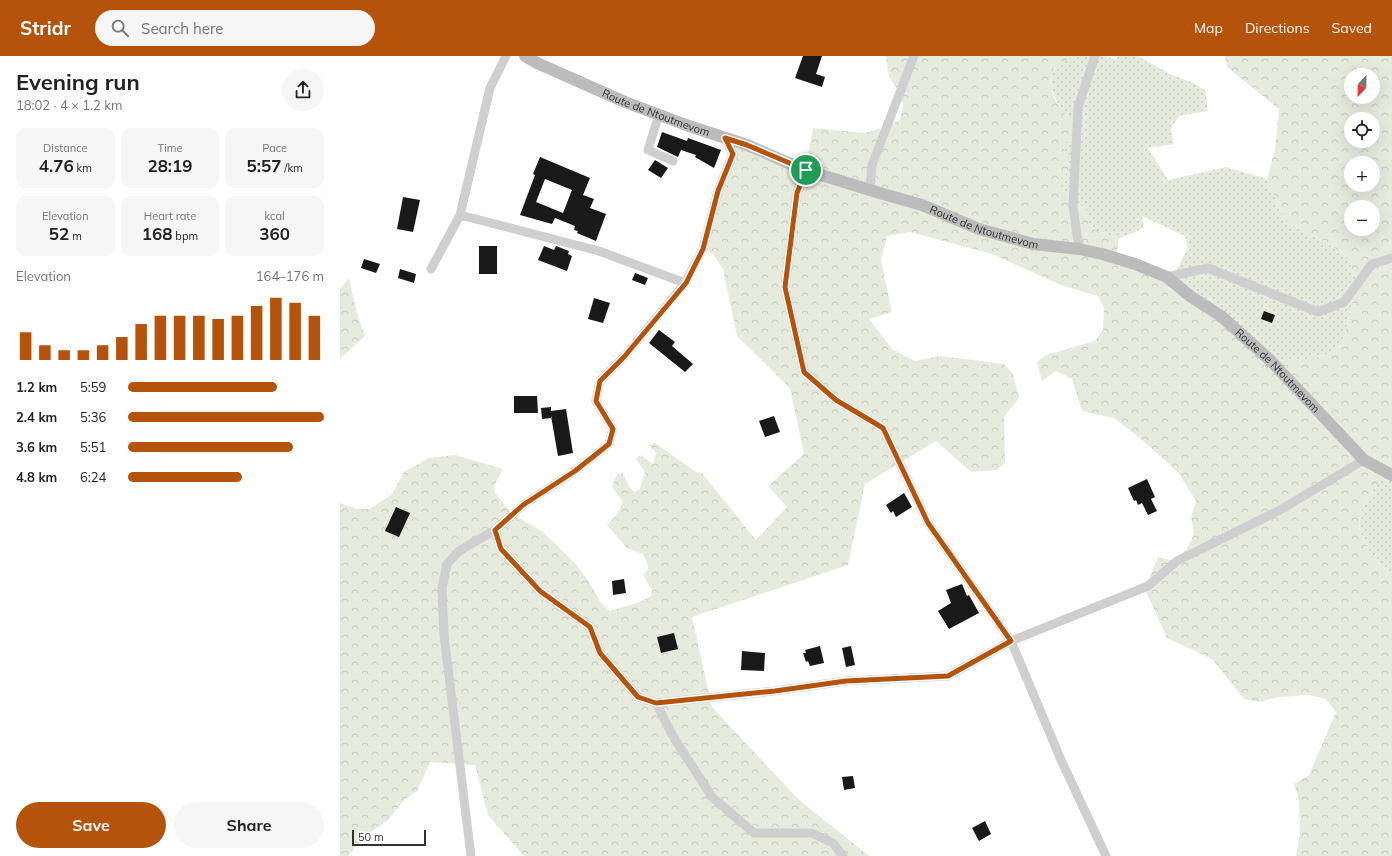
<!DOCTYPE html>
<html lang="en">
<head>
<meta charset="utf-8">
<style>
	:root { --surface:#fff; --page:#f6f6f6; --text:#222; --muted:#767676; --accent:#b45309 }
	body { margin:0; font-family:Mulish,sans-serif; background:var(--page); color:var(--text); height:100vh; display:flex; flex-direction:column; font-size:15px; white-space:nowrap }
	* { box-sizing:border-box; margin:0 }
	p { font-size:13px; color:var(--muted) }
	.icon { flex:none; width:22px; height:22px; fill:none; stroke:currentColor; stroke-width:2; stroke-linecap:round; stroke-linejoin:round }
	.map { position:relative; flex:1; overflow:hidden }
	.drawer { display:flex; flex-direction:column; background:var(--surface); width:340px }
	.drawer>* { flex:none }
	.needle { width:26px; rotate:202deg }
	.buttons { position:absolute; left:1004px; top:12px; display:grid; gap:8px }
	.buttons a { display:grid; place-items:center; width:36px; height:36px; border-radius:50%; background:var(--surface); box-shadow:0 4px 16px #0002; font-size:20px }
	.scale { position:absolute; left:12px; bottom:10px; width:74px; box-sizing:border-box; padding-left:4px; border:2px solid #323232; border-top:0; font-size:11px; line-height:14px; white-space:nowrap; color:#323232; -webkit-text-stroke:3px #fff; paint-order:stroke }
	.pin { position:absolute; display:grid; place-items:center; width:34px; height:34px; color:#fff; margin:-17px; border:2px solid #fff; border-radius:50%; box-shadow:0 1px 4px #0007 }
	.round { display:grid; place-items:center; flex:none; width:42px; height:42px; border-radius:21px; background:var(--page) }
	.head { display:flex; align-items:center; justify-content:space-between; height:68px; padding:0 16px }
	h1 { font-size:22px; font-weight:700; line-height:30px }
	.stats { display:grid; grid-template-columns:repeat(3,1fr); gap:6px; height:68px; padding:4px 16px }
	.stats div { display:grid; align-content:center; border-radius:10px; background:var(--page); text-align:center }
	.stats b { font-size:17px; font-weight:700 }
	.stats small { font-size:11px; font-weight:400 }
	.stats p { font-size:11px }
	.chart { height:112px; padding:8px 16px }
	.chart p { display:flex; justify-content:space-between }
	.chart svg { width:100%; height:72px; margin-top:4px; stroke:var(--accent); stroke-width:6 }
	.button { display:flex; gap:8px; margin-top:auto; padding:8px 16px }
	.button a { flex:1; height:46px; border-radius:24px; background:var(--accent); color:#fff; font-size:16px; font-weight:700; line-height:46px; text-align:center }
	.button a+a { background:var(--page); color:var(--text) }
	ul { padding:0 16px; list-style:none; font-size:13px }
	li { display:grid; grid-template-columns:64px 48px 1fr; align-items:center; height:30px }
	li i { height:10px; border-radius:5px; background:var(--accent) }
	header { display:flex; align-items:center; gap:24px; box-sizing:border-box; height:56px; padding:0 20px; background:var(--accent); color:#fff }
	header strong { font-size:19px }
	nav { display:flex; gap:22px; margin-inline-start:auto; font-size:14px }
	.search { width:280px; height:36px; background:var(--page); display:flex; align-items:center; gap:10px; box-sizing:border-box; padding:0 14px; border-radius:22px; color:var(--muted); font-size:15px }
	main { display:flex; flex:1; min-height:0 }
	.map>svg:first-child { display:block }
	.grass { fill:url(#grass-dots) }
	.forest { fill:url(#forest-crowns); fill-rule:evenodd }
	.building { fill:#191919; fill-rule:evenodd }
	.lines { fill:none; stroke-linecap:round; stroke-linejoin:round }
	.street { stroke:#cfcfcf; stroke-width:9 }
	.secondary { stroke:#bcbcbc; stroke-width:12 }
	.route-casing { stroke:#fff; stroke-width:8 }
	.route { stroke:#b45309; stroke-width:5 }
	.labels { text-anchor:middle; stroke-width:4; stroke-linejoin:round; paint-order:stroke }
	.street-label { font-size:11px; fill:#323232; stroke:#fff }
</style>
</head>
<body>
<header>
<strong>Stridr</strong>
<div class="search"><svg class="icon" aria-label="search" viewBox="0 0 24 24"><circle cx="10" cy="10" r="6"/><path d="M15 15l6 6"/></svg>Search here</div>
<nav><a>Map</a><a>Directions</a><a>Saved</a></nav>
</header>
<main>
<section class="drawer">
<div class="head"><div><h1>Evening run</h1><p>18:02 · 4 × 1.2 km</p></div><a class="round"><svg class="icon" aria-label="share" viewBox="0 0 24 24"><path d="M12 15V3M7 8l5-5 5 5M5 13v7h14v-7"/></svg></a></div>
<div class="stats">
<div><p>Distance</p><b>4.76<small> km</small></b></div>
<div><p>Time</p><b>28:19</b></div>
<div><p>Pace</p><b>5:57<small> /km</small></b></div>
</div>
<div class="stats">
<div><p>Elevation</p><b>52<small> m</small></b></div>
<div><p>Heart rate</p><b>168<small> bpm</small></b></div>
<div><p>kcal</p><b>360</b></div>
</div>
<div class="chart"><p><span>Elevation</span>164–176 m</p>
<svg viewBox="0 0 160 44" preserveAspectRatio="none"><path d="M5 44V27M15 44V35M25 44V38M35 44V38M45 44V35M55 44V30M65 44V22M75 44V17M85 44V17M95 44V17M105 44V19M115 44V17M125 44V11M135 44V6M145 44V9M155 44V17"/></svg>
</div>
<ul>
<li><b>1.2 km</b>5:59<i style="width:76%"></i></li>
<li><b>2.4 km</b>5:36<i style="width:100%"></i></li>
<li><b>3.6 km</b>5:51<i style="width:84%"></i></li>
<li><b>4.8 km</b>6:24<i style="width:58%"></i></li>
</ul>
<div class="button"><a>Save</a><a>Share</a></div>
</section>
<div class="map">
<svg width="1052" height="800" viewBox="0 0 1052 800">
	<defs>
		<pattern id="grass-dots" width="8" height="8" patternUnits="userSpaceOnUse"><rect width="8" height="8" fill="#e6ebde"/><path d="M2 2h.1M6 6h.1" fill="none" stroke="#c6cabf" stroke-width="1.8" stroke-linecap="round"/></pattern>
		<pattern id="forest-crowns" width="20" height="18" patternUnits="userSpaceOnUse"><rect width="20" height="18" fill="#e6ebde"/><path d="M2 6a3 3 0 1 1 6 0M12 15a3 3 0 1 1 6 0" fill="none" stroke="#c6cabf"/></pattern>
	</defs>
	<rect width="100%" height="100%" fill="#fff"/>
	<path class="grass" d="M733,0H766L776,4L778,0H798L830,18L851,26L865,34L868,55L839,60L831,73L834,88L808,92L828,124L886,111L927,123L945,165L1000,195L1009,204L1018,228L1002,288L993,297L968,303L931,305L827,221L837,213L848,192L845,180L802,160L804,172L778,183C769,177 753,177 749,167C747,163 746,156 745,151L734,147L718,126L727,98L722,89L734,70C724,57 701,28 715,12C719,7 728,4 733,0Z
		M1047,416L1052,419V518C1030,501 1009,475 1025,447C1031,436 1040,426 1047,416Z"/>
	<path class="forest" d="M546,0H733L714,12L710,24L714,42L734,70L735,80L722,89L727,98L729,115L718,126L734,147L745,151C746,156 747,163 749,167C753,177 769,177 778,183V191L776,202L827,221L931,305L968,303L993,297L1002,288L1018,228L1009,204L1000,195L945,165L927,123L935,93L939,53L887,11L885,0H1052V419L1047,416C1040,426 1031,436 1025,447C1009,475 1030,501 1052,518V800H956L960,778L959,743L954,728L969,719L996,656L986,643L970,639L937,641L920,646L904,643L872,603L827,582L805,533L818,501L834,505L847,493L854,478L851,461L856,445L838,416L801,383L774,362L742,355L732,323L716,315L702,325L697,306L706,299L755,285L763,274L764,251L758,240L721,229L652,198L570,176L547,180L541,204L552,256L529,263L552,293L575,305L600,300L664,308L673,318L679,342L664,361L665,407L656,414L631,416L596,385L525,428L508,509L352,561L372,651L458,743L529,800H184L148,759L135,709L90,706L77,735L64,744L48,764L28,778L8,800H0V447L17,453H30L52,438L64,416L89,402L115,399L163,413L154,430L155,437L171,457L203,476L236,508L251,529L261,547L270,555L300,546L311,540L312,534L303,518L307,515L308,509L303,498L287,492L267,469L278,457L283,446L272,430L277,419L282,416L290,432L295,436L300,433L305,416L296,403L300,399L313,408L316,397L309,389L315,387L356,416L362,417L416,484L447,451L428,430L464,398L450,332L397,280L383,213L373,198L363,193L393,98L385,82L465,114L473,72L524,77L545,71L560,64L563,48L559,36L549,21ZM1011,19H1033V41H1011ZM1011,63H1033V85H1011ZM1011,107H1033V129H1011ZM1011,151H1033V173H1011Z
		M9,222L17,257L25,280L0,303V233Z"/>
	<path class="building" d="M463,0H482L476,18L485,21L482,31L455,22Z
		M322,76L347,85L348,82L381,94L374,112L355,101L356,99L341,94L338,101L317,91Z
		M200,101L250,122L243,139L254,143L250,152L266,158L256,185L237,177L238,175L234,174L235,170L215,162L212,168L180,159L195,119L193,118ZM205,123L232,134L223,157L196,146Z
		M315,104L328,112L321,122L308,114Z
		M63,141L80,144L73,176L57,173Z
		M139,190H157V218H139Z
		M204,190L214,194L216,190L229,195L228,198L232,200L227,215L198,204Z
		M24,203L40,208L36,217L21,212Z
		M60,213L76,218L74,227L58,222Z
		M295,217L308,222L305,229L292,224Z
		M254,242L270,247L263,267L248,263Z
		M924,255L935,259L932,267L921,263Z
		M319,274L335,286L332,290L353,308L345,316L309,287Z
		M174,340H197L198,357H174Z
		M211,351V355L226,353L233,397L218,400L211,360L212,362L202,363L201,352Z
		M434,360L440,376L425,381L419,365Z
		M807,423L815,441L811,443L817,455L808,459L802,447L798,449L796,444L794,445L788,432Z
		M564,437L572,451L556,461L553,455L551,457L546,449Z
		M56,451L70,457L59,481L45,475Z
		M284,523L286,537L273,539L272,525Z
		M622,528L627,540L629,539L639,557L609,573L598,555L611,547L606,534Z
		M334,577L338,593L321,597L317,581Z
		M480,590L484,607L470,610L468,605L466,606L463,597H466L465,594Z
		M511,590L515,609L506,611L502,592Z
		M402,595L425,597L424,615L401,614Z
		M513,720L515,732L504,734L502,721Z
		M645,765L651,778L639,785L632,772Z"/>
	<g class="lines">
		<path class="street" d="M319,58L308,94L333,105
			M465,114L457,137L445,231L464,315L496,344L543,372L588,467L671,585L721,704L766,800
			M530,134L532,109L574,0
			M120,159L259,195L345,227
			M739,193L733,150L738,51L755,0
			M91,213L120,159L150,32L166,0
			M827,221L868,212L978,256L1004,246L1032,208L1052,202
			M155,474L161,493L200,535L250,571L260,597L298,641L316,647L435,635L506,625L608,620L671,585L808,530L837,505L940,454L1024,404
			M316,647L334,682L372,741L414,777H472L493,787L503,800
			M131,800L104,579L102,532L107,508L119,495L155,474L183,449L235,415L269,388L273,373L256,345L260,325L284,301L345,227L363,193L378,135L393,98L385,82"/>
		<path class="secondary" id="s1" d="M185,0L197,7L285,46L349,70L407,89L465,114L543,138L582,149L639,173L693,188L739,193L762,198L795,208L827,221L850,240L881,260L931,305L1024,404L1052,419"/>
	</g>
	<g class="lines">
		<g class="route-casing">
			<path id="route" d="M385,82L407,89L466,114L457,137L445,231L464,316L496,344L543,372L588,467L671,585L608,620L506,625L435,635L316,647L298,641L260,597L250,571L200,535L161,493L155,474L183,449L235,415L269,388L273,373L256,345L260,325L284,301L346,227L363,193L378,135L393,98Z"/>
		</g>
		<use href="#route" class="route"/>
	</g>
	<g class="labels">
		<g class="street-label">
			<text dy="4" stroke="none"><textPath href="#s1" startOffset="143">Route de Ntoutmevom</textPath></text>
			<text dy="4" stroke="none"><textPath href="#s1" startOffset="491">Route de Ntoutmevom</textPath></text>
			<text dy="4" stroke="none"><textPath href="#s1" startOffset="827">Route de Ntoutmevom</textPath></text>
		</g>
	</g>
</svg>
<div class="buttons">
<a><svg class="needle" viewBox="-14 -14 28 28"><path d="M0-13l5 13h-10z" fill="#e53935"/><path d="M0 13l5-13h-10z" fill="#767676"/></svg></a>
<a><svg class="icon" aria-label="locate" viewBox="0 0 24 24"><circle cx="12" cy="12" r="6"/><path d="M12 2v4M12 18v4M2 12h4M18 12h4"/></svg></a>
<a>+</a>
<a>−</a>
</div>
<div class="scale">50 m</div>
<div class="pin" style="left:466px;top:114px;background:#1e9e55"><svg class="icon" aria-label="arrive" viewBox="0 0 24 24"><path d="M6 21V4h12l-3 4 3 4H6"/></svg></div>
</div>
</main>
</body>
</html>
